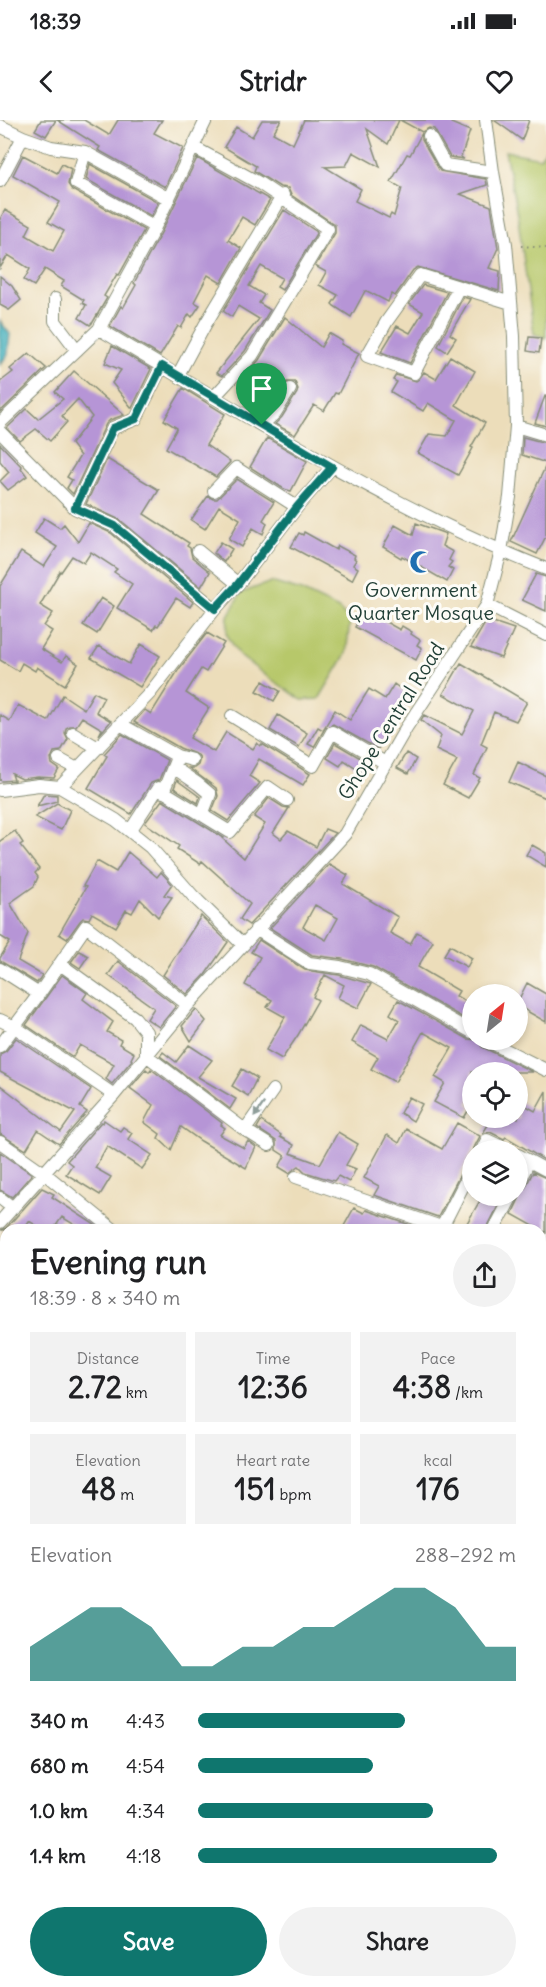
<!DOCTYPE html>
<html lang="en">
<head>
<meta charset="utf-8">
<style>
	:root { --surface:#fff; --page:#f2f2f2; --text:#202124; --muted:#757577; --accent:#0f766e }
	body { margin:0; font-family:Delius,sans-serif; background:var(--page); color:var(--text); height:100vh; display:flex; flex-direction:column; font-size:22px; white-space:nowrap }
	* { box-sizing:border-box; margin:0 }
	p { font-size:20px; color:var(--muted) }
	.icon { flex:none; width:33px; height:33px; fill:none; stroke:currentColor; stroke-width:2; stroke-linecap:round; stroke-linejoin:round }
	.map { position:relative; flex:1; overflow:hidden }
	.panel { position:absolute; left:0px; top:1104px; width:546px; height:764px; display:flex; flex-direction:column; background:var(--surface); border-radius:18px 18px 0 0; box-shadow:0 3px 9px #0003 }
	.panel>* { flex:none }
	.needle { width:39px; rotate:30deg }
	.controls { position:absolute; left:462px; top:864px; display:grid; gap:12px }
	.controls a { display:grid; place-items:center; width:66px; height:66px; border-radius:50%; background:var(--surface); box-shadow:0 3px 9px #0003; font-size:30px }
	.pin { position:absolute; display:grid; place-items:center; width:51px; height:51px; color:#fff; margin:-62px -26px; border-radius:50% 50% 50% 0; rotate:-45deg; box-shadow:0 0 6px #0007 }
	.pin .icon { rotate:45deg }
	.round { display:grid; place-items:center; flex:none; width:63px; height:63px; border-radius:32px; background:var(--page) }
	.head { display:flex; align-items:center; justify-content:space-between; height:102px; padding:0 30px }
	h1 { font-size:33px; font-weight:800; line-height:45px }
	.stats { display:grid; grid-template-columns:repeat(3,1fr); gap:9px; height:102px; padding:6px 30px }
	.stats div { display:grid; align-content:center; border-radius:0px; background:var(--page); text-align:center }
	.stats b { font-size:30px; font-weight:800 }
	.stats small { font-size:16px; font-weight:400 }
	.stats p { font-size:16px }
	.chart { height:168px; padding:12px 30px }
	.chart p { display:flex; justify-content:space-between }
	.chart svg { width:100%; height:108px; margin-top:6px; fill:var(--accent); opacity:.7 }
	.cta { display:flex; gap:12px; margin-top:auto; padding:12px 30px }
	.cta a { flex:1; height:69px; border-radius:36px; background:var(--accent); color:#fff; font-size:24px; font-weight:800; line-height:69px; text-align:center }
	.cta a+a { background:var(--page); color:var(--text) }
	ul { padding:0 30px; list-style:none; font-size:20px }
	li { display:grid; grid-template-columns:96px 72px 1fr; align-items:center; height:45px }
	li i { height:15px; border-radius:8px; background:var(--accent) }
	.status { display:flex; justify-content:space-between; align-items:center; height:42px; padding:0 30px; background:var(--surface); direction:ltr }
	.status svg { height:16px; fill:currentColor }
	header { display:flex; justify-content:space-between; align-items:center; height:78px; padding:0 30px; background:var(--surface); font-size:27px; font-weight:800 }
	.map>svg:first-child { display:block }
	.green { fill:#b7c86a; stroke:#6b824f; stroke-width:1.5 }
	.water { fill:#3babb8; stroke:#2d7476; stroke-width:1.5 }
	.building { fill:#b695d6; fill-rule:evenodd }
	.lines { fill:none; stroke-linecap:round; stroke-linejoin:round }
	.minor-casing { stroke:#868d77; stroke-width:14 }
	.trunk-casing { stroke:#868d77; stroke-width:22 }
	.path { stroke:#868d77; stroke-width:2; stroke-dasharray:1.5 4.5; stroke-linecap:butt }
	.minor { stroke:#fff; stroke-width:12 }
	.trunk { stroke:#fabe6d; stroke-width:20 }
	.oneway { fill:#8f9e9a }
	.route-casing { stroke:#fff; stroke-width:12 }
	.route { stroke:#0f766e; stroke-width:8 }
	.labels { text-anchor:middle; stroke-width:6; stroke-linejoin:round; paint-order:stroke }
	.poi-label { font-size:20px; fill:#1f3d34; stroke:#fdfcf7 }
	.street-label { font-size:20px; fill:#1f3d34; stroke:#fdfcf7 }
</style>
</head>
<body>
<div class="status"><b>18:39</b><svg viewBox="0 0 49 12"><path d="M0 12V9h3v3zM5 12V6h3v6zM10 12V3h3v9zM15 12V0h3v12zM26 1h20v11H26zM47 4h2v5h-2z"/></svg></div>
<header><svg class="icon" aria-label="back" viewBox="0 0 24 24"><path d="M15 5l-7 7 7 7"/></svg>Stridr<svg class="icon" aria-label="heart" viewBox="0 0 24 24"><path d="M12 20l-8-8c-3-5 5-10 8-4 3-6 11-1 8 4z"/></svg></header>
<div class="map">
<svg width="546" height="1867" viewBox="0 0 546 1867">
	<rect width="100%" height="100%" fill="#fdfcf7"/>
	<filter id="ink" filterUnits="userSpaceOnUse"><feTurbulence type="fractalNoise" baseFrequency=".0167" numOctaves="2"/><feDisplacementMap in="SourceGraphic" scale="12" xChannelSelector="R" yChannelSelector="G"/><feConvolveMatrix kernelMatrix="1 2 1 2 8 2 1 2 1" color-interpolation-filters="sRGB"/></filter>
	<filter id="wash" filterUnits="userSpaceOnUse"><feTurbulence type="fractalNoise" baseFrequency=".008" numOctaves="4" result="noise"/><feDisplacementMap in="SourceGraphic" scale="24" xChannelSelector="R" yChannelSelector="G"/><feGaussianBlur stdDeviation="1.35" result="paint"/><feColorMatrix in="noise" values="0 0 0 0 0 0 0 0 0 0 0 0 0 0 0 0 0 1.4 0 .05"/><feComposite in="paint" operator="in"/></filter>
	<g filter="url(#wash)">
		<rect width="100%" height="100%" fill="#ecddba"/>
		<path class="green" d="M546,29V218L534,214L518,99L505,31L540,38Z
			M271,462L301,471L339,489L350,501L346,534L319,579L302,580L265,555L240,536L227,515L228,496L241,473Z"/>
		<path class="water" d="M0,201L10,214L8,234L0,245Z
			M0,1855L6,1857V1862H24L47,1867H0Z"/>
		<g id="blocks">
			<path class="building" d="M41,0H56L46,16L35,10Z
				M57,0H84L109,15L118,0H162L154,13L183,28L165,67L98,30L100,27Z
				M262,0H281L273,13L293,24L304,0H399L388,24L367,9L380,47L353,32L346,46L325,47L361,69L355,81L389,98L391,94L394,96L402,68L391,62L407,34L410,35L422,13V20L440,51L486,59L487,65L460,74L491,86L498,128L489,148L500,151L499,171L418,147L413,150L395,176L391,174L388,182L367,171H365L351,197L334,186L332,184L338,175L319,165L326,152L315,146L335,113V105L291,75L288,68L280,67L254,51L256,46L224,27L236,7L252,17Z
				M400,0H450L451,3L470,11L461,37L464,39L450,37L434,9L429,8L422,12Z
				M494,0H529L522,20Z
				M23,35L57,53L62,44L71,49L68,64L72,70L144,110L119,155L117,154L104,176L107,178L93,202L90,205L79,198L86,185L82,183L84,180L61,166L64,161L45,149L34,166L24,160L30,149L8,135L0,148V99L5,90L31,105L26,115L53,131L64,111L48,102L60,82L13,55Z
				M197,38L270,80L255,105L242,97L228,120L241,128L221,163L208,155L194,182L200,185L192,197L189,194L181,208L178,206L160,236L110,206L121,186L123,188L136,165L134,163L162,111Z
				M90,44L158,82L151,96L86,59Z
				M284,90L317,112L282,170L277,167L282,158L261,146L249,166L264,175L259,183L270,190L245,231L222,256L216,253L259,199L238,186L232,197L223,191Z
				M0,156L12,166L21,180L9,190L0,185Z
				M423,165L447,172L410,243L381,232L397,206L410,213L423,192L409,184Z
				M463,177L470,179L450,214L456,218L447,232L438,226Z
				M285,197L321,227L329,213L342,221L341,224L359,233L338,274L335,273L324,291L314,285L295,315L275,304L282,297L297,273L298,269L295,262H287L281,267L260,254L253,266L242,259L259,240Z
				M529,217L541,218L539,233L527,231Z
				M112,226L151,249L132,288L112,263L121,250L105,243Z
				M29,233L46,248L0,292V262L13,252L10,249Z
				M450,236L475,251L456,285L485,303L471,327L473,328L458,355L418,333L429,314L447,316L456,300L428,283L423,291L391,272L397,262L393,260L396,255L416,261L419,259L424,252L436,259Z
				M74,251L124,295L110,300L106,304L73,374L67,368L72,360L67,357L80,336L71,324L92,297L78,279L62,296L67,302L50,321L36,309L20,321L7,308L27,289L38,299L63,279L55,272Z
				M183,268L225,294L206,325L230,342L216,357L166,328L177,308L164,300Z
				M545,276H546V306L535,303Z
				M523,317L546,323V343L522,335Z
				M267,318L307,341L291,371L284,369L250,347Z
				M0,324L22,347L21,348L27,356L8,370L0,361L9,352L0,341Z
				M107,339L159,370L144,394L189,423L187,426L190,428L192,437L210,452L201,467L120,400L86,384Z
				M546,345V416L537,434L511,422Z
				M237,359L274,382L263,400L267,403L263,414L253,408L242,427L229,419L240,399L219,386L205,409L191,400L208,376L213,379H217Z
				M44,398L60,408L64,404L78,422L89,403L111,413L193,482L190,487L176,478L158,506L156,505L153,510L117,488L132,464L114,452L117,449L91,432L84,443L72,436L61,452L60,451L40,485L53,493L44,506L52,511L41,529L62,542L66,536L78,544L65,565L37,547L35,551L22,543L18,551L0,540V466L21,432L44,447L57,427L35,413Z
				M416,403L446,414L442,426L453,432L449,440L452,442L448,447L453,450L447,462L402,436L401,438L383,427L395,405L413,415Z
				M304,412L336,430L338,426L355,435L354,438L356,440L353,445L358,448L352,460L291,427L299,413L303,415Z
				M221,422L232,429L224,442L214,433Z
				M536,454L546,457V491L522,480Z
				M101,478L114,486L97,514L83,505Z
				M368,492L400,510L402,506L412,512L411,514L420,520L417,525L422,528L416,540L355,507L363,493L367,495Z
				M487,500L514,509L501,538L471,527Z
				M207,513L224,523L206,552L201,549L186,573L209,588L190,618L214,632L226,612L253,629L257,623L260,626L262,624L310,654L303,665L259,639L249,656L260,663L228,701L212,691L218,676L216,668L189,648H194L198,645L200,638L198,635L180,628L134,602L145,590L151,594L179,549Z
				M141,524L160,536L140,567L91,538L99,526L129,544Z
				M461,543L527,582L516,601L494,592L481,624L487,627L474,655L480,658L468,678L443,665L457,640L436,630L441,616L421,600L424,595L462,614L474,591L443,574Z
				M263,561L280,571L274,581L257,571Z
				M394,564L410,576L378,629L333,604L325,608L314,627L308,624L318,607L323,610L335,590L350,600L369,569L385,579Z
				M94,572L104,577L96,592L111,601L99,615L102,609L82,597L76,606H70L66,608L65,613L68,619L61,631L54,632L51,639L52,644L59,649L54,658L38,657L22,659L12,654L14,660L2,661L0,660V595L10,601L18,585L48,601L63,575L84,589Z
				M278,595L307,613L299,627L270,610Z
				M122,614L167,640L159,660L151,663L131,694L88,668L107,636L104,634Z
				M335,623L367,642L361,651L344,640L340,646L327,638Z
				M406,633L416,639L408,654L397,648Z
				M518,642L546,656V678L509,662Z
				M177,660L200,677L198,683L174,668Z
				M44,674L57,675V681L37,686Z
				M269,678L283,687L289,688L273,713L281,719L288,711L316,727L325,709L335,713L249,805L240,799L250,784L202,741L200,744L177,729L179,726L145,703L162,680L224,718L223,719L244,738L265,704L254,697Z
				M57,683L70,690L61,710L35,697Z
				M15,711L23,723L20,725L39,749L35,753L38,757L34,766L10,783L28,813L18,841L42,855L37,863L0,841V838L10,822L0,816V721Z
				M532,725L546,733V747L526,735Z
				M128,732L157,757L161,752L172,764L164,775L172,777L158,797L140,779L132,793L126,790L116,807L92,793L89,799L83,798L80,801L67,819L59,814L86,767L83,766L97,741L116,752Z
				M329,744L348,755L343,764L398,797L390,813L410,824L417,812L433,821L418,847L459,871L456,876L472,885V903L373,847L342,839L312,835L270,808ZM315,785L338,798L326,820L303,807Z
				M201,796L228,822L205,855L187,874L163,855Z
				M259,820L305,850L339,855L371,864L358,888L338,878L344,865L325,855L313,877L318,880L298,915L282,939L266,930L285,897L267,887L272,880L245,865L260,837L251,832Z
				M450,825L472,838L467,847L444,835Z
				M79,831L88,836L80,848L71,842Z
				M118,841L176,886L159,907L147,899L154,888L108,855Z
				M62,855L87,873L83,879L113,902L107,912L121,920L119,924L134,933L131,939L132,940L112,964L106,959L114,944L80,925L73,937L26,905Z
				M527,863L546,874V902L518,886V881Z
				M398,880L468,919L478,920L482,927L533,952H472V975L467,984L471,986L464,998L434,982L445,963L435,957L452,928L423,912L395,962L371,949L378,937L352,922L361,905L388,919L399,900L390,894Z
				M196,889L206,901L191,921L182,906Z
				M16,918L91,969L80,987L87,992L59,1024L38,1010L26,1030L0,1014V965L61,1012L75,992L0,952V934L6,931Z
				M189,925L212,940L198,957L236,979L230,989L160,936L163,932L176,942Z
				M146,949L149,952L151,949L222,1003L221,1005L225,1008L220,1015L244,1028L248,1021L256,1027L246,1048L201,1021L181,1007L171,1030L158,1018L160,1014L144,1002L153,985L130,968Z
				M242,949L257,958L248,976L232,966Z
				M546,971V1041L506,1017L504,1019L490,1012L483,1013L492,998H518V981L535,991Z
				M409,977L422,984L413,1001L400,993Z
				M104,1000L120,1011L123,1007L132,1013L128,1019L152,1035L142,1049L107,1026L95,1048L111,1057L100,1075L66,1054L72,1045L67,1041L101,1002L103,1003Z
				M261,1001L281,1015L280,1017L294,1025L290,1033L320,1044L338,1012L358,1024L346,1045L356,1049L349,1062L338,1056L334,1061L305,1052L299,1046L289,1053L279,1047L285,1036L276,1030V1021L257,1008Z
				M457,1003L480,1016L438,1097L374,1075L379,1066L364,1058L387,1015L399,1023L406,1009L442,1029Z
				M0,1032L32,1054L12,1077L0,1070Z
				M533,1052L546,1058V1113L512,1094L519,1079V1072L525,1068Z
				M42,1068L54,1074L52,1077L95,1105L92,1110H83L62,1097L53,1110H44L29,1101L23,1110H1L6,1108Z
				M480,1076H503L486,1110H463L482,1077Z
				M354,1088L364,1093L366,1090L425,1110H352L344,1106Z"/>
		</g>
	</g>
	<g filter="url(#ink)">
		<use href="#blocks" fill-opacity="0" stroke="#868d77" stroke-width="1.5"/>
		<g class="lines">
			<g class="minor-casing">
				<path id="minor" d="M0,6L23,17L51,27L85,32L169,79
					M429,16L445,45L493,52
					M193,27L259,63L328,109L252,236L214,277
					M85,32L76,63L155,107
					M0,61L23,17
					M459,167L414,253L367,236L387,201L420,155L511,183
					M55,179V201L77,230
					M99,209C244,294 389,388 546,449
					M178,255L205,205L283,75
					M0,303L99,209L155,107L206,0
					M262,305L275,293L290,269
					M516,306L546,315
					M0,312L75,388L115,406L215,489
					M214,371L236,348L297,387
					M75,388L113,308L136,299L162,246
					M198,431L238,464
					M487,485L546,515
					M232,596L313,646L332,612L382,641
					M120,604L177,636L192,640
					M73,613L98,628
					M59,639L77,649
					M173,647L198,664L210,674L202,695
					M60,667L150,573L215,489L238,464L297,387L332,347
					M0,670L39,665L60,667L116,700L150,727L193,776L242,824
					M163,672L176,640
					M130,711L158,668L230,712L268,667L287,680
					M256,809L309,843L340,847L369,854L472,912
					M60,844L135,898L146,912V935L245,1010L269,1025
					M0,849L39,874
					M0,900L15,907L114,975
					M486,920L546,950
					M0,926L39,874L86,806L188,885
					M245,1010L273,970
					M0,1022L44,1053L114,1110
					M482,1030L487,1020L508,1030
					M518,1035L546,1050
					M296,1057L450,1110
					M518,1064L529,1041
					M0,1078L13,1088
					M0,1102L114,975L188,885L345,714L406,608L487,485L501,431L510,377L516,306L514,216L506,124L493,52L486,0
					M442,1107L472,1048
					M494,1110L512,1076
					M0,1143L6,1147
					M540,1150L546,1153
					M0,1219L6,1222
					M540,1239L546,1230
					M0,1316L2,1317L6,1311
					M0,1403L6,1407
					M540,1430L546,1433"/>
			</g>
			<g class="trunk-casing">
				<path id="trunk" d="M0,1719L6,1721
					M540,1838L546,1839"/>
			</g>
			<path class="path" d="M521,126L546,128"/>
			<use href="#minor" class="minor"/>
			<use href="#trunk" class="trunk"/>
		</g>
		<defs><path id="oneway-solid" d="M-6-.8H1V-3.2L6.5 0L1 3.2V.8H-6Z" transform="scale(1.5)"/></defs>
		<use class="oneway" href="#oneway-solid" transform="translate(259 990) rotate(125)"/>
	</g>
	<g class="lines" filter="url(#ink)">
		<g class="route-casing">
			<path id="route" d="M162,246L332,347L297,387L238,464L215,489L115,406L75,388L113,308L136,299Z"/>
		</g>
		<use href="#route" class="route"/>
	</g>
	<defs>
		<g id="mosque-bare" transform="scale(1.8)"><path d="M3.5-4.9A6 6 0 1 0 3.5 4.9A5 5 0 1 1 3.5-4.9Z" fill="#1f6fb2" stroke="#fdfcf7" stroke-width="2.5" paint-order="stroke"/></g>
	</defs>
	<g fill-rule="evenodd">
		<use href="#mosque-bare" x="421" y="442"/>
	</g>
	<g class="labels">
		<g class="poi-label">
			<text x="421" y="477">Government<tspan x="421" dy="23">Quarter Mosque</tspan></text>
		</g>
		<g class="street-label">
			<text transform="translate(391 601) rotate(-58)" y="7">Ghope Central Road</text>
		</g>
	</g>
</svg>
<div class="controls">
<a><svg class="needle" viewBox="-14 -14 28 28"><path d="M0-13l5 13h-10z" fill="#e53935"/><path d="M0 13l5-13h-10z" fill="#757577"/></svg></a>
<a><svg class="icon" aria-label="locate" viewBox="0 0 24 24"><circle cx="12" cy="12" r="6"/><path d="M12 2v4M12 18v4M2 12h4M18 12h4"/></svg></a>
<a><svg class="icon" aria-label="layers" viewBox="0 0 24 24"><path d="M12 4l9 5-9 5-9-5zM3 14l9 5 9-5"/></svg></a>
</div>
<div class="pin" style="left:262px;top:305px;background:#1e9e55"><svg class="icon" aria-label="arrive" viewBox="0 0 24 24"><path d="M6 21V4h12l-3 4 3 4H6"/></svg></div>
<section class="panel">
<div class="head"><div><h1>Evening run</h1><p>18:39 · 8 × 340 m</p></div><a class="round"><svg class="icon" aria-label="share" viewBox="0 0 24 24"><path d="M12 15V3M7 8l5-5 5 5M5 13v7h14v-7"/></svg></a></div>
<div class="stats">
<div><p>Distance</p><b>2.72<small> km</small></b></div>
<div><p>Time</p><b>12:36</b></div>
<div><p>Pace</p><b>4:38<small> /km</small></b></div>
</div>
<div class="stats">
<div><p>Elevation</p><b>48<small> m</small></b></div>
<div><p>Heart rate</p><b>151<small> bpm</small></b></div>
<div><p>kcal</p><b>176</b></div>
</div>
<div class="chart"><p><span>Elevation</span>288–292 m</p>
<svg viewBox="0 0 160 44" preserveAspectRatio="none"><path d="M0 44V30L10 22L20 14L30 14L40 22L50 38L60 38L70 30L80 30L90 22L100 22L110 14L120 6L130 6L140 14L150 30L160 30V44z"/></svg>
</div>
<ul>
<li><b>340 m</b>4:43<i style="width:65%"></i></li>
<li><b>680 m</b>4:54<i style="width:55%"></i></li>
<li><b>1.0 km</b>4:34<i style="width:74%"></i></li>
<li><b>1.4 km</b>4:18<i style="width:94%"></i></li>
</ul>
<div class="cta"><a>Save</a><a>Share</a></div>
</section>
</div>
</body>
</html>
